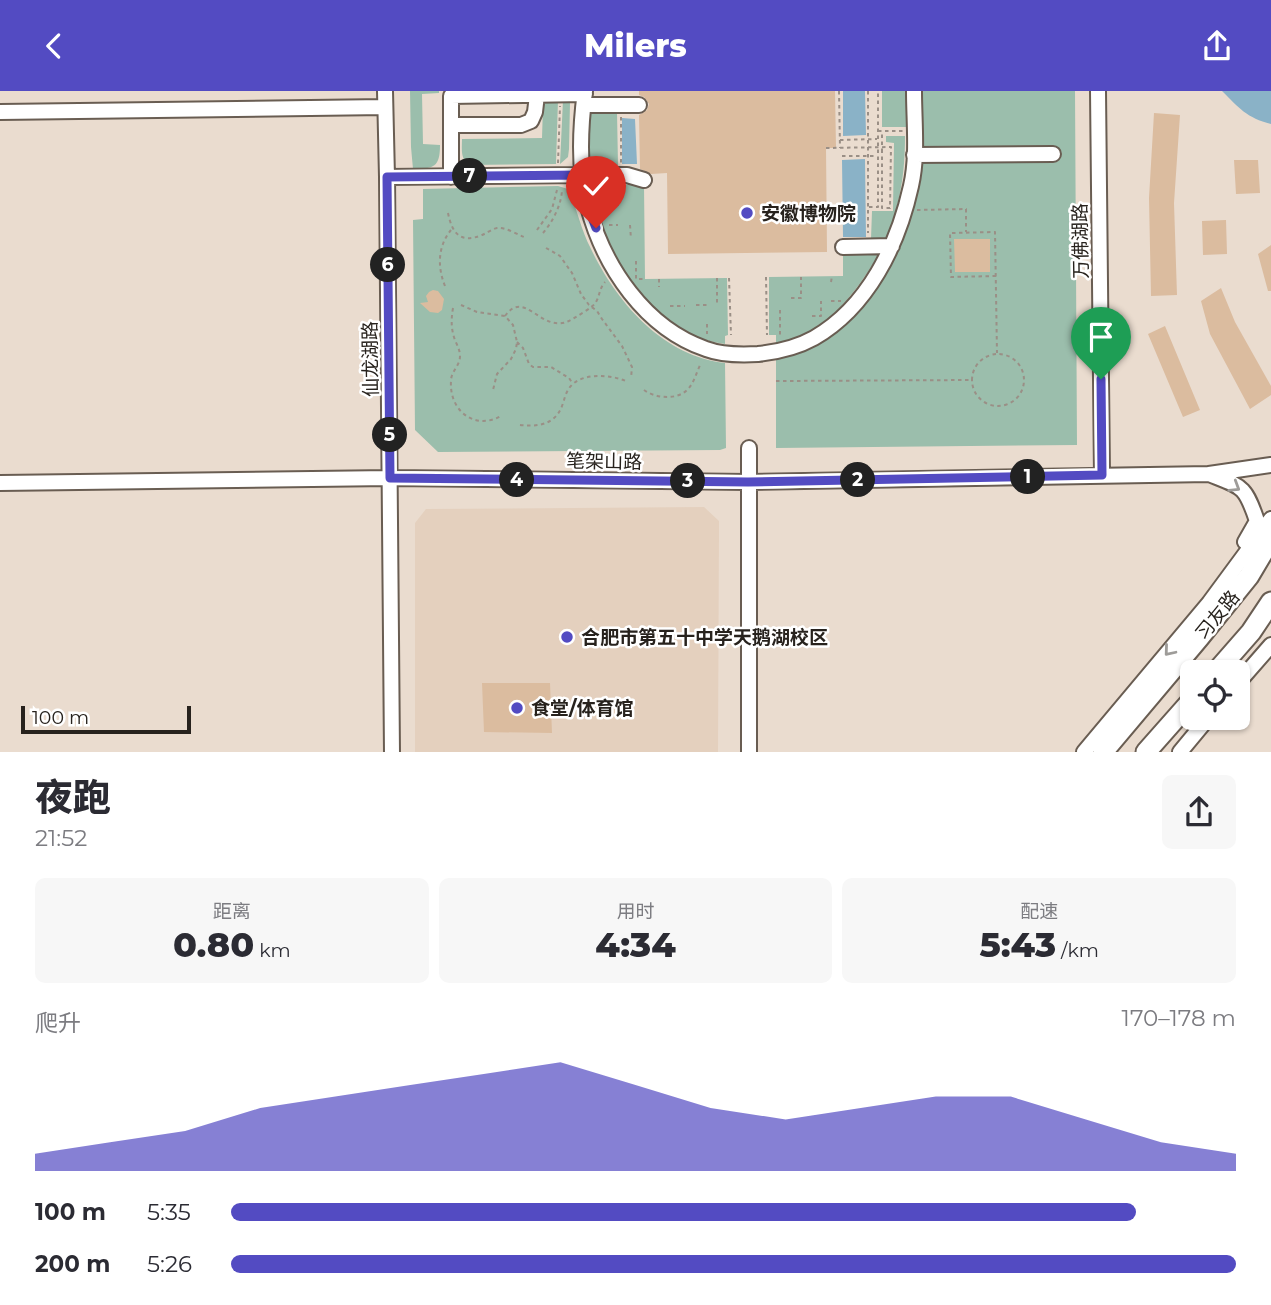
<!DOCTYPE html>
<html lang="zh">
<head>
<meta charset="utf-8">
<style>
	:root { --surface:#fff; --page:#f7f7f7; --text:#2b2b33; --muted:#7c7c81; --accent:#534bc2 }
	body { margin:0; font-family:Montserrat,"Noto Sans SC",sans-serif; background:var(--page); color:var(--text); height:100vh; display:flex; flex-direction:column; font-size:26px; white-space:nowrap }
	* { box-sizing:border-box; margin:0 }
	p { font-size:23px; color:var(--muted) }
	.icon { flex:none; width:38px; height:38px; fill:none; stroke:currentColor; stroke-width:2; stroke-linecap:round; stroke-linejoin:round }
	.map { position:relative; height:661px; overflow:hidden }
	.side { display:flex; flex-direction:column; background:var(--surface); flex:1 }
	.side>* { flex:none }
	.tools { position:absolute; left:1180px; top:569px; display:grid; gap:14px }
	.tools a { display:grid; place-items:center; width:70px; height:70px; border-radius:10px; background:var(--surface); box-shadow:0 2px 5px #0004; font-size:35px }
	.scale { position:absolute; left:21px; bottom:18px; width:170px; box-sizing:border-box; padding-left:7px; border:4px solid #27221d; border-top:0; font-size:19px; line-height:24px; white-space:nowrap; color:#27221d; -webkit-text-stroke:5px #fff; paint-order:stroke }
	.pin { position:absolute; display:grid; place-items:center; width:60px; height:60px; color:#fff; margin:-72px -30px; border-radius:50% 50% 50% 0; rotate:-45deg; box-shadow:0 0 7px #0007 }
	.pin .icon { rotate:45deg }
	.km { position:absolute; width:35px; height:35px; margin:-18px; border-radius:50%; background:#222; color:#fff; font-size:19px; line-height:35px; text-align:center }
	.round { display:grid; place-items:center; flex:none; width:74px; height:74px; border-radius:10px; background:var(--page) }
	.overview { display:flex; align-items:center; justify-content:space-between; height:119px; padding:0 35px }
	h1 { font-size:38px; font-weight:800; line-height:52px }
	.metrics { display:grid; grid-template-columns:repeat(3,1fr); gap:10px; height:119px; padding:7px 35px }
	.metrics div { display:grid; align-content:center; border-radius:10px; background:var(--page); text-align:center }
	.metrics b { font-size:35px; font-weight:800 }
	.metrics small { font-size:19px; font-weight:400 }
	.metrics p { font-size:19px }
	.chart { height:196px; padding:14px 35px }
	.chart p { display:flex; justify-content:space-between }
	.chart svg { width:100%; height:126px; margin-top:7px; fill:var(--accent); opacity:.7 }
	ul { padding:0 35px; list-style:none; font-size:23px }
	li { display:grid; grid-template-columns:112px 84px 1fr; align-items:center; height:52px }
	li i { height:18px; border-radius:9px; background:var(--accent) }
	header { display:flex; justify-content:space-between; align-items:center; height:91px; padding:0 35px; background:var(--accent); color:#fff; font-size:32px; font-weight:800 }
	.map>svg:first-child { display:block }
	.built { fill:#e4d0be }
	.green { fill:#9bbeac }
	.water { fill:#8ab2c7 }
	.building { fill:#dbbc9f }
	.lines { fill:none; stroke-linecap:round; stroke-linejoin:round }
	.minor-casing { stroke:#695d52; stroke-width:18 }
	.major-casing { stroke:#695d52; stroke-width:23 }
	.path { stroke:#9a8f86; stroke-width:2; stroke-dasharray:3.5 3.5; stroke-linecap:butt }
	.minor { stroke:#fff; stroke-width:14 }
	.major { stroke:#fff; stroke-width:19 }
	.path-bridge { stroke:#9a8f86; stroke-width:2; stroke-dasharray:3.5 3.5; stroke-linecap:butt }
	.oneway { stroke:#9e9c99 }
	.route-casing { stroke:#fff; stroke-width:14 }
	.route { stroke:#534bc2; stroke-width:9 }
	.poi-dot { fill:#534bc2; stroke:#fff; stroke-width:2.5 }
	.labels { text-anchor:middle; stroke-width:5; stroke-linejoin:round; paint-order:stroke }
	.poi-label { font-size:19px; font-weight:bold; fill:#27221d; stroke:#fff; text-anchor:start }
	.street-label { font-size:19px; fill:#27221d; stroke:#fff }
</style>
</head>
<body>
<header><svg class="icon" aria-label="back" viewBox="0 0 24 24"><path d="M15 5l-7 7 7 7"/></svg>Milers<svg class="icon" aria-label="share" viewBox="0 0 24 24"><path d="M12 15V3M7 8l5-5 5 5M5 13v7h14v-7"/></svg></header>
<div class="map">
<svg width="1271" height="661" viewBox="0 0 1271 661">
	<rect width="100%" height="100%" fill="#eadccf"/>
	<path class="built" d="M704,416L719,430L718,661H415V432L426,418Z"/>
	<path class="green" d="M410,0H439V2L422,3L423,53L440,54C440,76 434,78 413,78L411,56Z
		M882,0H906V36H882Z
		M914,0H1075L1077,354L776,357V262L814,247L876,186L912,92Z
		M547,9H558L556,73L469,74C460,68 462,57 462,48L542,47L543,15Z
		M563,9H567L570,12L569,58L568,66L560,73Z
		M596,21H617L618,74L589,75L587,60L588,27L590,23Z
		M886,45H905C905,84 900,111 887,148H871L872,120H893L894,52L886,51Z
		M593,94H644L645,188L727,187L728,244L725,245V253C669,247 622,192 604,141C599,126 596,110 593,94Z
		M558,95L568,98C577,117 581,139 591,158C617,212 663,265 725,272L726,357L720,359L438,361L415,339L413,129L423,128V98Z
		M843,163H879C856,202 824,245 776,252V244H769V186L843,185Z"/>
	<path class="water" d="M843,0H865L866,44L843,45Z
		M1222,0H1271V33C1247,27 1239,17 1222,0Z
		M622,27L635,28L637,73H622Z
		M865,68L866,146H843L842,69Z"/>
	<path class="building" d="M639,0H835L836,57H826L827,161L668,163L667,82L651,83L640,78L639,24L647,19L649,13L644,6L639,4Z
		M1154,22L1180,24L1174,112L1177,204L1151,205L1149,107Z
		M1234,69H1258L1260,102L1236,103Z
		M1226,129L1227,163L1203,164L1202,130Z
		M954,148H990V181H955Z
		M1271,154V200H1268L1258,163Z
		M1221,197L1235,231L1271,295V304L1250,318L1210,243L1201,210Z
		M433,199L438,200L444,208L442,219L438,222L430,221L420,212L428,211L426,205L429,201Z
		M1165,235L1200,319L1183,326L1148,243Z
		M482,592H550L552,642L484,641Z"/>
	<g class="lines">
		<g class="minor-casing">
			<path id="minor" d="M385,0L387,86L392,661
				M585,0C580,38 578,79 588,116C604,176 645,237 706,258C722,264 741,264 758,263C778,261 796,257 814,247C868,216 898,154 911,95C918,65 914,31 914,0
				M1098,0L1102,384
				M584,14H639
				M0,21L385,16
				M451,34H521L531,30L535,21L537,4
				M914,64L1053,63
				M387,86L583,84H627L644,89
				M451,86V5L585,3
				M843,156L892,155
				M749,357V661
				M0,392L390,387L748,391L1209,383
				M1245,451L1257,430C1245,394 1242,396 1209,383L1271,374
				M1237,593L1271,554
				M1084,661L1209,512L1271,428
				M1180,661L1209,626"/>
		</g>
		<g class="major-casing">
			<path id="major" d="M1216,581L1251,541L1271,511
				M1103,661L1199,547L1249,485L1271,448
				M1146,661L1192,609"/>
		</g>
		<path class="path" d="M839,0L840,57
			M868,0V142
			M621,26V72
			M878,40H903
			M840,49L877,48
			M882,61V41
			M842,65H876
			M558,72L560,15
			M618,99V115
			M869,116H878V0
			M917,119L966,118V141
			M448,122C452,142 460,153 482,144C487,142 492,138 497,137C506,136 516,143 524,146
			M609,134H618
			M630,134L631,148
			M537,139L552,118L557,99
			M543,142C553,130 561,115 562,99
			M546,157L560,165L572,182L581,203L589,214L597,220L602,228L622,255L632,276L631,287
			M636,170V188H645
			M996,185L951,186L950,142L995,141L997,262
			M766,186L767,244
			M717,187V214
			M729,187L731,244
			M659,188V196
			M831,191L832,185
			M445,195C437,175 438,155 451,139
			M791,207H801V186
			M831,210H841
			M461,214L477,221L505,225L513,234L517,251L516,258L511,268L497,283L493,299
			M696,214H707
			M670,215H685
			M453,217C451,229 451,238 455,249C457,254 460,259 460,265C460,275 451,280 451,290C449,319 474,340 501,325
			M780,219V246
			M505,225C525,197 541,243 569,230C574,227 594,216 596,211C600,204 599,198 605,191
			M812,225H821V210
			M707,233V243
			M517,251L523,257L529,273L533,276H551L569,287L573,293
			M972 289a26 26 0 1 1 52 0a26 26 0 1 1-52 0Z
			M776,290L972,289
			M644,299C655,307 677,310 688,298C694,292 697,280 701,272
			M520,334C537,336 555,334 562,315C564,310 565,304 568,299C578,281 609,283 626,290"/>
		<use href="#minor" class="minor"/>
		<use href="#major" class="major"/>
		<path class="path-bridge" d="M826,57L891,56L890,117H882V61"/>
	</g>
	<defs><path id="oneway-chevron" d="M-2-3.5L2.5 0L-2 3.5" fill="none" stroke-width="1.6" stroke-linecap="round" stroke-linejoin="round" transform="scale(1.75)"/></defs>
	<g class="oneway">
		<use href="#oneway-chevron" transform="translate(1235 396) rotate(32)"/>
		<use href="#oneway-chevron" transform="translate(1169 560) rotate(130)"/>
	</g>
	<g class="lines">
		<g class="route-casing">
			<path id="route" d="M596,137L588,116L583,84L387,86L390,387L748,391L1102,384L1101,288"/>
		</g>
		<use href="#route" class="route"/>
	</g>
	<g class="poi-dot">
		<circle cx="747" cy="122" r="7"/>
		<circle cx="567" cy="546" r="7"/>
		<circle cx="517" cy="617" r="7"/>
	</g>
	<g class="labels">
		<g class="poi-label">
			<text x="761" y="129">安徽博物院</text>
			<text x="581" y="553">合肥市第五十中学天鹅湖校区</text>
			<text x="531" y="624">食堂/体育馆</text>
		</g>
		<g class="street-label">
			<text transform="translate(1080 150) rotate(-91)" y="7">万佛湖路</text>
			<text transform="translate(370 268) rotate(-91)" y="7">仙龙湖路</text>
			<text transform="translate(604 370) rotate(1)" y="7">笔架山路</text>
			<text transform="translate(1217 524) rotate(-51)" y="7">习友路</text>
		</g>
	</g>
</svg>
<div class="tools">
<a><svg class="icon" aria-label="locate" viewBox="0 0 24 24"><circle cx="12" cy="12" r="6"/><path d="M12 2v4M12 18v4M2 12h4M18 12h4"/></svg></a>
</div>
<div class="scale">100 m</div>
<div class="pin" style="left:1101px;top:288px;background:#1e9e55"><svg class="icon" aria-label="arrive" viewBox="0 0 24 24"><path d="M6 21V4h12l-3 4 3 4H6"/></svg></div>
<div class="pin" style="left:596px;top:137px;background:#d93025"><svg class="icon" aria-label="check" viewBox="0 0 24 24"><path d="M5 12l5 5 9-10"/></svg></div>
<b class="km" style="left:1028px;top:386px">1</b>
<b class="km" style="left:858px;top:389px">2</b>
<b class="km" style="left:688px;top:390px">3</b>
<b class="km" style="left:517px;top:389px">4</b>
<b class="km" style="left:390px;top:344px">5</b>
<b class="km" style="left:388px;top:174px">6</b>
<b class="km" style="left:470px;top:85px">7</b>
</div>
<section class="side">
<div class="overview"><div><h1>夜跑</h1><p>21:52</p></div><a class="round"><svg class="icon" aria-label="share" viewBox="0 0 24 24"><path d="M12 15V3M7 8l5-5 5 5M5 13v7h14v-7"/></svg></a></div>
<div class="metrics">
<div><p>距离</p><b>0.80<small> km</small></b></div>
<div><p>用时</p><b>4:34</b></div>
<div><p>配速</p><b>5:43<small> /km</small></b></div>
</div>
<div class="chart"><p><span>爬升</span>170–178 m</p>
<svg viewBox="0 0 160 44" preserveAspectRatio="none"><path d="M0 44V38L10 34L20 30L30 22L40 18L50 14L60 10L70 6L80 14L90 22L100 26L110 22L120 18L130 18L140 26L150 34L160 38V44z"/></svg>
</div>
<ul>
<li><b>100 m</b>5:35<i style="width:90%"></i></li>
<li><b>200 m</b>5:26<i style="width:100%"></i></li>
</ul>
</section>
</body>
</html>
